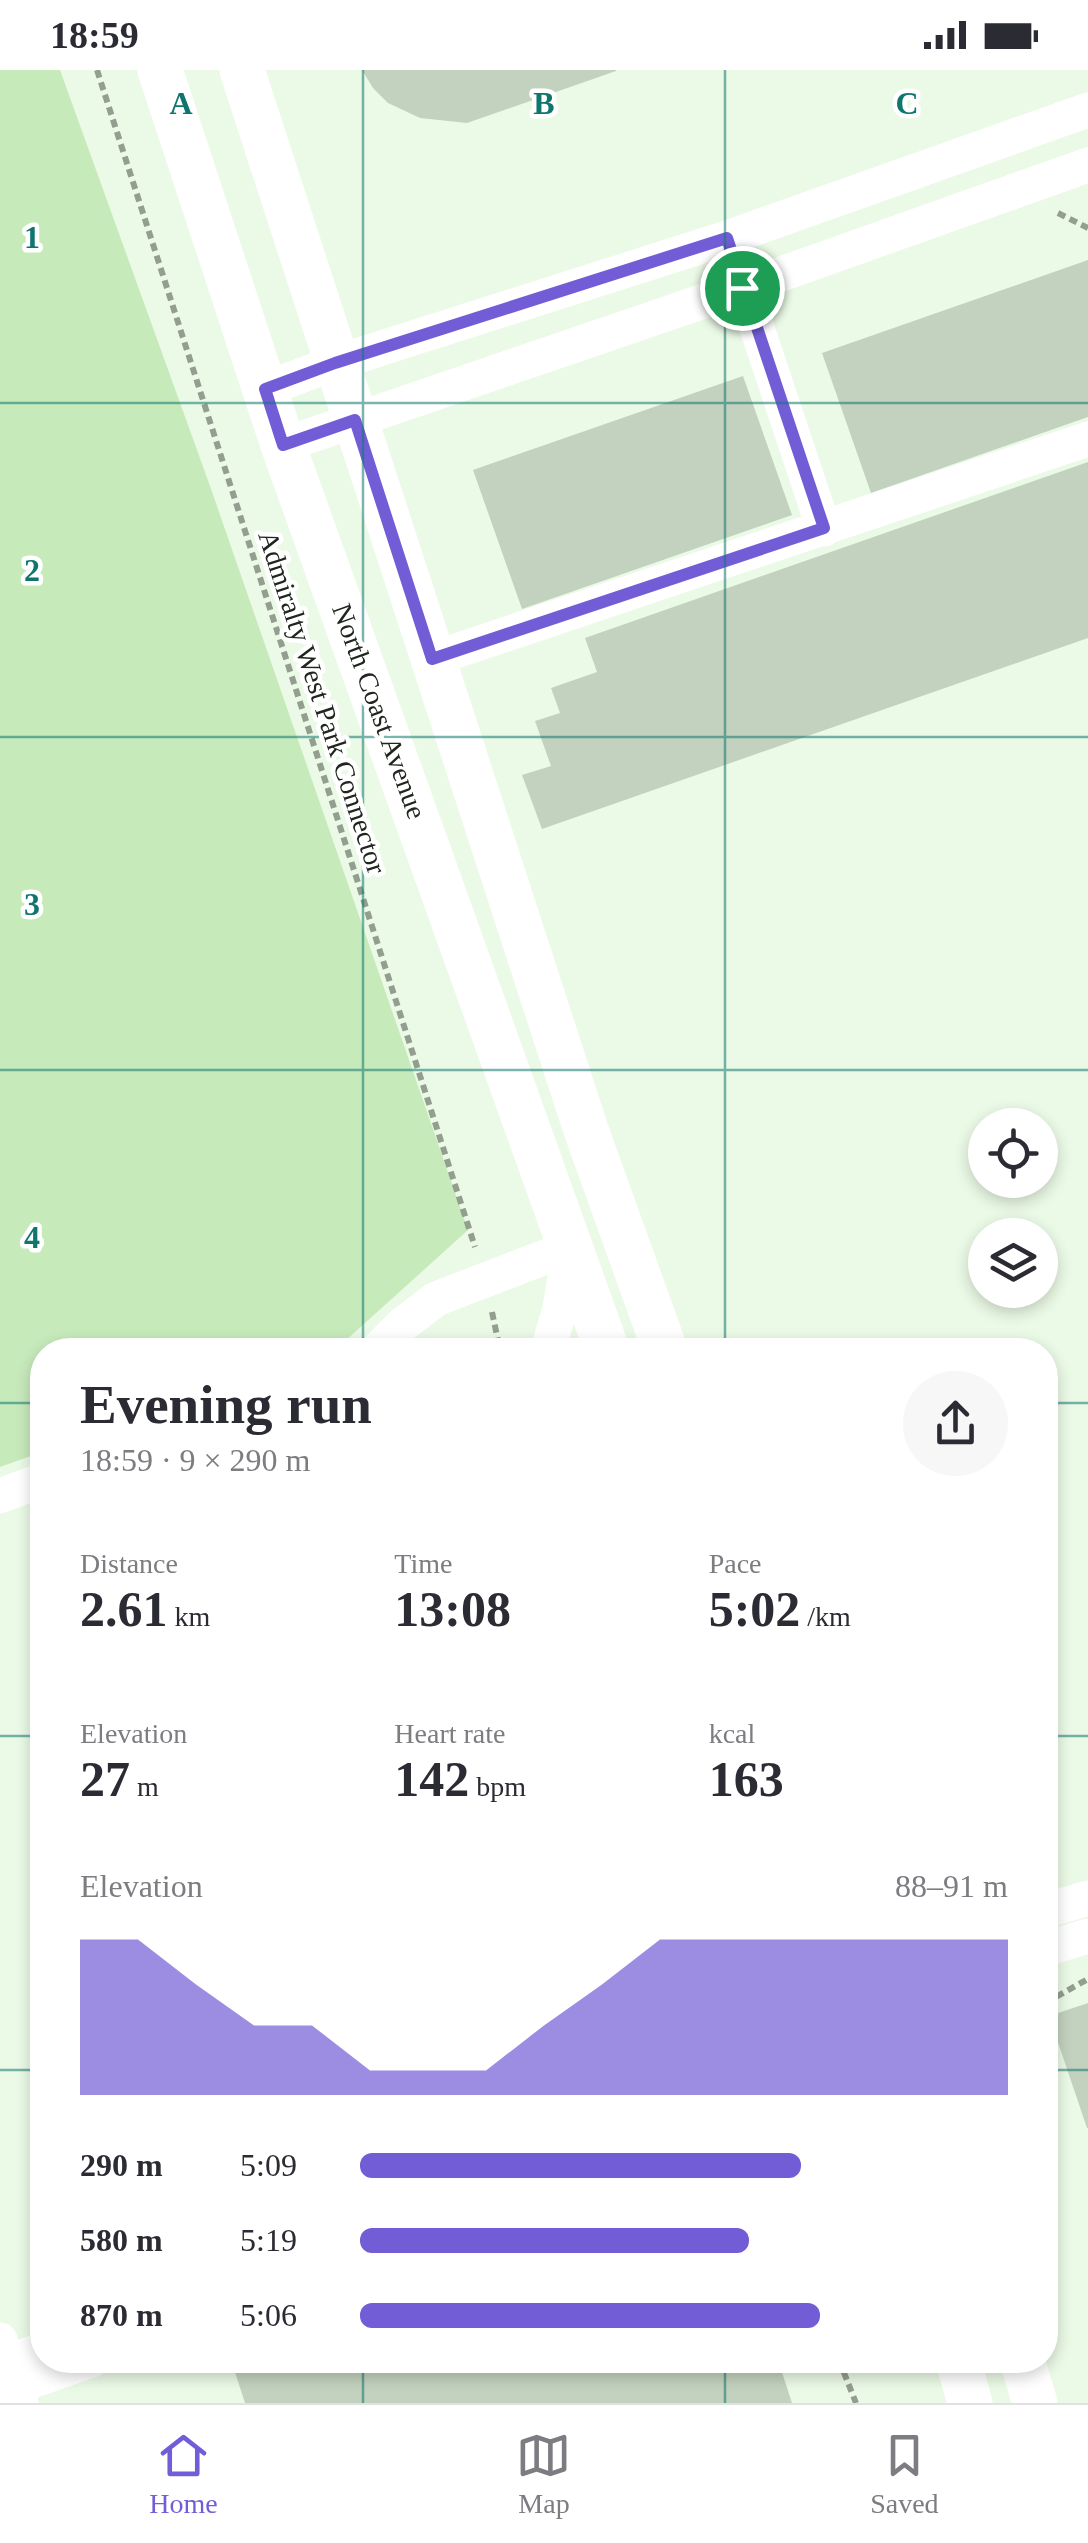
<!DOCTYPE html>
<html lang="en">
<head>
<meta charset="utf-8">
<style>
	:root { --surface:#fff; --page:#f7f7f7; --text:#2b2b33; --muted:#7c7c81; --line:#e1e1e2; --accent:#735dd7 }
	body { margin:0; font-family:Georgia,serif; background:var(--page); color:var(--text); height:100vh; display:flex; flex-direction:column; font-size:38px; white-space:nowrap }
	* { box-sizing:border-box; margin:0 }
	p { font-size:32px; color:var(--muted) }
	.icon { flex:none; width:55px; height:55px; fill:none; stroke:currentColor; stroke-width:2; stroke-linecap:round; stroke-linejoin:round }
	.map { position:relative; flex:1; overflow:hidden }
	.side { position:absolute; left:30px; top:1268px; width:1028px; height:1035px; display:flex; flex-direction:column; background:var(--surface); border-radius:40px; box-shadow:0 5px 15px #0003 }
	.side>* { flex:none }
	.fabs { position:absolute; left:968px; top:1038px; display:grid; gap:20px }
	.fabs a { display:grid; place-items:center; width:90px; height:90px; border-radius:50%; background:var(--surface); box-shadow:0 5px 15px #0003; font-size:50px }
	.pin { position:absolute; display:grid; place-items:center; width:85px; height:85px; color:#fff; margin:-42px; border:5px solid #fff; border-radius:50%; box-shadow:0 2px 10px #0007 }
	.round { display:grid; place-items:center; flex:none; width:105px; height:105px; border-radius:52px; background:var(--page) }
	.head { display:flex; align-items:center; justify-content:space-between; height:170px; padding:0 50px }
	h1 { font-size:55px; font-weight:800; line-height:75px }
	.figures { display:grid; grid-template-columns:repeat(3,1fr); gap:15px; height:170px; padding:10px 50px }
	.figures div { display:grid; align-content:center }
	.figures b { font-size:50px; font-weight:800 }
	.figures small { font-size:28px; font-weight:400 }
	.figures p { font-size:28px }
	.chart { height:280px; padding:20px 50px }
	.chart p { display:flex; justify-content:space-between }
	.chart svg { width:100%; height:180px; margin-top:10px; fill:var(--accent); opacity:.7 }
	ul { padding:0 50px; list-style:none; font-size:32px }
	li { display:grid; grid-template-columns:160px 120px 1fr; align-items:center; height:75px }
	li i { height:25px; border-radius:12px; background:var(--accent) }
	.status { display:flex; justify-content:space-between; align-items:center; height:70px; padding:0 50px; background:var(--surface); direction:ltr }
	.status svg { height:28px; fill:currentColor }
	.menu { display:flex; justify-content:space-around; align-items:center; height:140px; border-top:2px solid var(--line); background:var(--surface); font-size:28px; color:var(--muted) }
	.menu a { display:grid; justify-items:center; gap:5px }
	.menu .on { color:var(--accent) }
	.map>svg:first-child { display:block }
	.green { fill:#c7eabb }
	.building { fill:#c3d2be }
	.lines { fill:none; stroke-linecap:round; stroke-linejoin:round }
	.path { stroke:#949e90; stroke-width:6; stroke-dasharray:8 5; stroke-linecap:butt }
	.minor { stroke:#fff; stroke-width:35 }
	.major { stroke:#fff; stroke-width:45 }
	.route-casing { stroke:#fff; stroke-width:20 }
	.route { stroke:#735dd7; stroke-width:12 }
	.grid { fill:none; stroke:#0f766e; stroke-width:2.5; stroke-opacity:0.55 }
	.labels { text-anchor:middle; stroke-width:9; stroke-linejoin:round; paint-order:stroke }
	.street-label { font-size:28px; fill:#20251e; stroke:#fff }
	.grid-label { font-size:32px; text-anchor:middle; font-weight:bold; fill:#0f766e; stroke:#fff; stroke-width:9; stroke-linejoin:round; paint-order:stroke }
</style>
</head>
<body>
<div class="status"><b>18:59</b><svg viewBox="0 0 49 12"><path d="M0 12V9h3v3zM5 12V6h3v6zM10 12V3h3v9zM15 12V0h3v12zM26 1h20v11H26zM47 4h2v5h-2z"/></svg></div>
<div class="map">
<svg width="1088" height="2333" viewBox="0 0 1088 2333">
	<rect width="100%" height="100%" fill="#ebfae6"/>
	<path class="green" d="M0,0H60L210,416L468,1160L344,1272L323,1280H42V1382L0,1397Z"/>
	<path class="building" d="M362,0H616V1L467,53L420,48L388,33L373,18Z
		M1088,190V347L871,423L822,283Z
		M743,306L792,445L522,539L473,400Z
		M1088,392V568L542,759L522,705L551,696L535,651L560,643L551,618L597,602L585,568Z
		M1088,1933V2058H1087L1049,1946Z
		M231,2290H778L792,2333H245Z"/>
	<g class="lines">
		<path class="path" d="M97,0L475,1177
			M1058,143L1088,158
			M492,1242L500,1280
			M1045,1933L1088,1909
			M839,2290L856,2333"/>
		<path class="minor" d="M727,168L824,459
			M265,319L335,293L727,168L1088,40
			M283,375L742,218L1088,95
			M432,589L1088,369
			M377,1280L402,1255L436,1229L571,1177
			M548,1280L560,1238L570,1178
			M0,1426L42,1410
			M1045,1841L1088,1828
			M1045,1879L1088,1866
			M0,2270L21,2333
			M0,2294L42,2280
			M0,2322L92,2290"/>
		<path class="major" d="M160,0L283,375L607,1280
			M242,0L586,1060L665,1280
			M958,2290L970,2333
			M1022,2290L1035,2333"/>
	</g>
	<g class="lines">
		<g class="route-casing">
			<path id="route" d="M727,168L824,458L432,589L355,350L283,375L265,319L335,293Z"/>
		</g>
		<use href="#route" class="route"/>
	</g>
	<path class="grid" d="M363,0V1280M725,0V1280M0,333H1088M0,667H1088M0,1000H1088M0,1333H42M1045,1333H1088M0,1666H42M1045,1666H1088M0,2000H42M1045,2000H1088M363,2290V2333M725,2290V2333"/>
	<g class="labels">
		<g class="street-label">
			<text transform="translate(323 632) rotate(72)" y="10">Admiralty West Park Connector</text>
			<text transform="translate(380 641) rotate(70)" y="10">North Coast Avenue</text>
		</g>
	</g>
	<g class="grid-label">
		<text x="181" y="44">A</text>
		<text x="544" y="44">B</text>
		<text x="907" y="44">C</text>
		<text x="32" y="178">1</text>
		<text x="32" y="511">2</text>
		<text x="32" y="845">3</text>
		<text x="32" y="1178">4</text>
	</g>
</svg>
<div class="fabs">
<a><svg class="icon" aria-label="locate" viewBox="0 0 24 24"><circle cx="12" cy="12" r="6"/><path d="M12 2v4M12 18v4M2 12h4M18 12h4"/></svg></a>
<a><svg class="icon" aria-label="layers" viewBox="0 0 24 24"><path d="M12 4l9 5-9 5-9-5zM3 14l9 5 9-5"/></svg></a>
</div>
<div class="pin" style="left:742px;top:218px;background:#1e9e55"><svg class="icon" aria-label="arrive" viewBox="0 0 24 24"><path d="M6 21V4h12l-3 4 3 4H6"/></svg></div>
<section class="side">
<div class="head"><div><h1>Evening run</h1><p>18:59 · 9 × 290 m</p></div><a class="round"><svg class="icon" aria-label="share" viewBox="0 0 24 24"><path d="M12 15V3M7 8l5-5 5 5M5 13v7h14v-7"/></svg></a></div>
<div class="figures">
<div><p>Distance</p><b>2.61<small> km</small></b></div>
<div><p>Time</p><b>13:08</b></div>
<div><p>Pace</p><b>5:02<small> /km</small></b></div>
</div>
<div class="figures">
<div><p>Elevation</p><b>27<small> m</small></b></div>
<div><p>Heart rate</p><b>142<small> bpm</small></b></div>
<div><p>kcal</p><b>163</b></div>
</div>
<div class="chart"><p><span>Elevation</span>88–91 m</p>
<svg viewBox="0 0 160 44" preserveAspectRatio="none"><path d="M0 44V6L10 6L20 17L30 27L40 27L50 38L60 38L70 38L80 27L90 17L100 6L110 6L120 6L130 6L140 6L150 6L160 6V44z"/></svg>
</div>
<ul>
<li><b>290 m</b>5:09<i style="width:68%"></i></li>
<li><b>580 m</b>5:19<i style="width:60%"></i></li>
<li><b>870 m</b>5:06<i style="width:71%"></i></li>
</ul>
</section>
</div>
<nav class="menu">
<a class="on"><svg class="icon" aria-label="home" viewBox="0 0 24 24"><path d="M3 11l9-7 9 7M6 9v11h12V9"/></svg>Home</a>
<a><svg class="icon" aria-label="map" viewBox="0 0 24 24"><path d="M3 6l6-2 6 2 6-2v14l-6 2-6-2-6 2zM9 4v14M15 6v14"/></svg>Map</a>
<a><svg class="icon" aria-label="saved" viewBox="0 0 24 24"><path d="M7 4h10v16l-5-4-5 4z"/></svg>Saved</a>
</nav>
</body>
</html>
